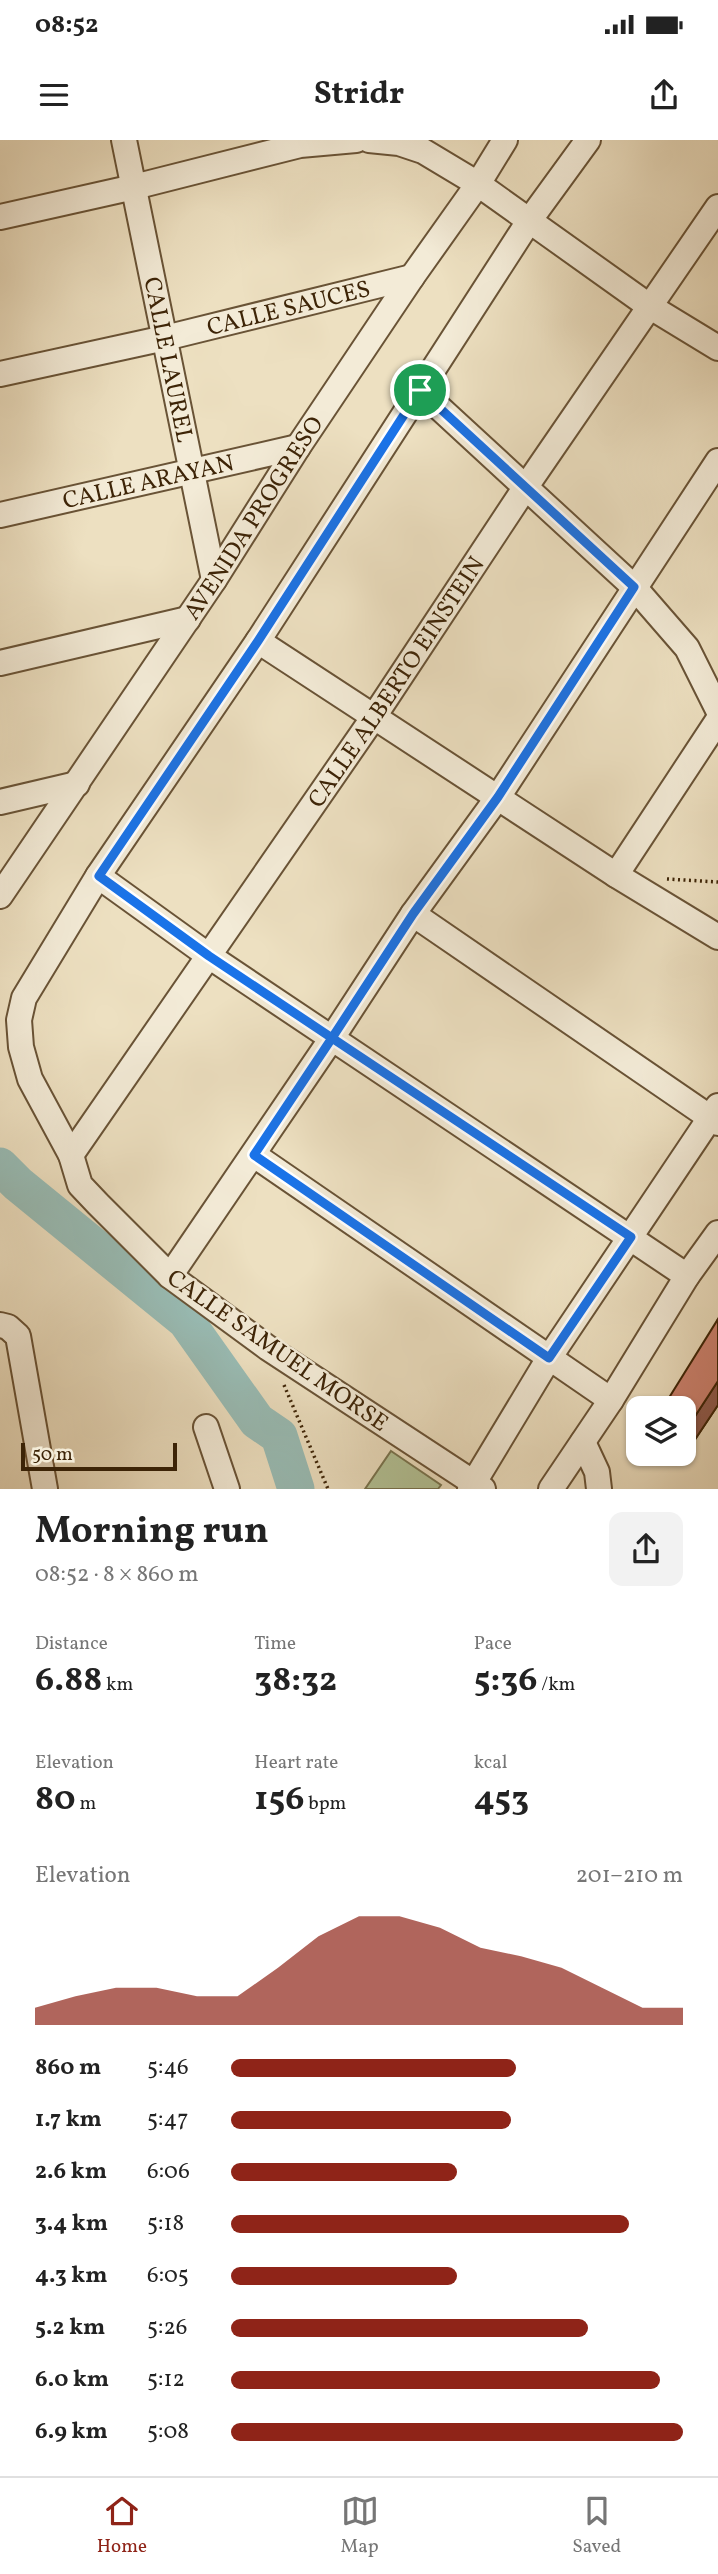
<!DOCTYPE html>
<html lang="en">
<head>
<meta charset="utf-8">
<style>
	:root { --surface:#fff; --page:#f2f2f2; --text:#222; --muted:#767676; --line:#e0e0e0; --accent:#8f2418 }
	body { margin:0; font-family:Vollkorn,serif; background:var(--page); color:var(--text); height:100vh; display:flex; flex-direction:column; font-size:26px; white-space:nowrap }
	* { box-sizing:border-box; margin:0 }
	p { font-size:23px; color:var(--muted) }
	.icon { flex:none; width:38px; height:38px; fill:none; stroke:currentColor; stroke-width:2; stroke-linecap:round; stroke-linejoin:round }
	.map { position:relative; height:1349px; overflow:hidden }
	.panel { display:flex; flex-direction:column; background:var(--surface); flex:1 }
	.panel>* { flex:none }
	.tools { position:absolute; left:626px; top:1256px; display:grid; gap:14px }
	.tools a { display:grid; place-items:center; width:70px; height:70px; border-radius:14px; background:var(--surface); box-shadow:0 2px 5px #0004; font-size:35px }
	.scale { position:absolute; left:21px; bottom:18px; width:156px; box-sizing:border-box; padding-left:7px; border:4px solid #3d2407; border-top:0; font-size:19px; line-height:24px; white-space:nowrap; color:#3d2407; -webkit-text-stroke:5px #f3ebd7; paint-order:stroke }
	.pin { position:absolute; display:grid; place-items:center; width:60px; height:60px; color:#fff; margin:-30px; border:4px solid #fff; border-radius:50%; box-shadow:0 2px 7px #0007 }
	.round { display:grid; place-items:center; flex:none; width:74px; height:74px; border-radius:14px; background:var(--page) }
	.headline { display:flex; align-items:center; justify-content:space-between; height:119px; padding:0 35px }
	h1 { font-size:38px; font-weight:700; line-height:52px }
	.metrics { display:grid; grid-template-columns:repeat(3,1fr); gap:10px; height:119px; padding:7px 35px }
	.metrics div { display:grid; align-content:center }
	.metrics b { font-size:35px; font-weight:700 }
	.metrics small { font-size:19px; font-weight:400 }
	.metrics p { font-size:19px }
	.chart { height:196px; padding:14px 35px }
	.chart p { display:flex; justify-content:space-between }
	.chart svg { width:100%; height:126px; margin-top:7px; fill:var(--accent); opacity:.7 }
	ul { padding:0 35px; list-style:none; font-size:23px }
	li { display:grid; grid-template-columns:112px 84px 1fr; align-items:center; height:52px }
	li i { height:18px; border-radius:9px; background:var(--accent) }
	.status { display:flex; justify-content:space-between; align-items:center; height:49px; padding:0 35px; background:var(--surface); direction:ltr }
	.status svg { height:19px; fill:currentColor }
	header { display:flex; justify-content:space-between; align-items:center; height:91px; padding:0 35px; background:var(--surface); font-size:32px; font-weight:700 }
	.dock { display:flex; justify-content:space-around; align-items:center; height:98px; border-top:2px solid var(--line); background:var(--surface); font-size:19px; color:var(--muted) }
	.dock a { display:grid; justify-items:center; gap:4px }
	.dock .selected { color:var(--accent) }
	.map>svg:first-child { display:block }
	.green { fill:#b3c397; stroke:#78744f; stroke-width:2 }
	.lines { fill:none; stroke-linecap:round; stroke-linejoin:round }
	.river { stroke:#99bdb6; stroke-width:37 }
	.minor-casing { stroke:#695336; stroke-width:28 }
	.path { stroke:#3d2407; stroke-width:3.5; stroke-dasharray:2 3.5; stroke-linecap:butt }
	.minor { stroke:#f3ebd7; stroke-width:24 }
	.wall { fill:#b17161; stroke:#3d2407; stroke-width:2 }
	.shaded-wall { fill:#905c4f; stroke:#3d2407; stroke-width:2 }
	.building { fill:#ce8371; stroke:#3d2407; stroke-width:2 }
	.route-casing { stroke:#fff; stroke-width:14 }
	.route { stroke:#1a73e8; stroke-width:9 }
	.labels { text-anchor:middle; stroke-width:5; stroke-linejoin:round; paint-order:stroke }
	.street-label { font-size:24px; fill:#3d2407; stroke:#f3ebd7 }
</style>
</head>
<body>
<div class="status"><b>08:52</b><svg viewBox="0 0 49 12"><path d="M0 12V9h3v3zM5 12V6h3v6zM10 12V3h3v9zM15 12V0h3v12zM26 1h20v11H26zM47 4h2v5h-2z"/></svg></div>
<header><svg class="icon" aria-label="menu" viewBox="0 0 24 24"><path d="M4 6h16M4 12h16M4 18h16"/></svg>Stridr<svg class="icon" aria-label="share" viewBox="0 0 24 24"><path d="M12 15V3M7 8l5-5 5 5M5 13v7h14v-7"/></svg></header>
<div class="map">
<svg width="718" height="1349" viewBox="0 0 718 1349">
	<rect width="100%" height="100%" fill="#ede0c1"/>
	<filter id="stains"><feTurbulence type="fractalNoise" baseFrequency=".00286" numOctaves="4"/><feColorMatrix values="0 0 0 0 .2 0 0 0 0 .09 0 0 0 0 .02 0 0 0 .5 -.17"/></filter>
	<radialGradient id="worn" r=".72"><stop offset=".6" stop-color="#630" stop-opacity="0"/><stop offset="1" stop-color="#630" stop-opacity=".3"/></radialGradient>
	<path class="green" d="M391,1311L441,1345L438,1349H365Z"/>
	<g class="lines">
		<path class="river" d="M0,1026L18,1044L186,1181L257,1281L279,1296L296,1349"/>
		<g class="minor-casing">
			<g id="minor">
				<path id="s1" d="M124,0L214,440"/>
				<path d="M369,0L399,3L423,11L478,44L649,166L718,208"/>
				<path d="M0,77L134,47L300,5L356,0"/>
				<path id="s2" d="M0,234L165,198L412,137"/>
				<path d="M420,250L634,447L687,508L718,570"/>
				<path id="s3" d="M0,375L298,307"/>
				<path d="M258,501L616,735L718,797"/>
				<path d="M0,523L188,479"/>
				<path d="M0,662L77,644"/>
				<path d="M616,735L718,580"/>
				<path d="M98,736L209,816L687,1136"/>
				<path id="s4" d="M0,756L214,440L298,307L412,137L478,44L505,0"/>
				<path d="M413,774L718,983"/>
				<path id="s5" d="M71,1015L373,578L525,348L718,67"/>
				<path d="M254,1015L611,1260"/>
				<path d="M170,1136L332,898L413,774L498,657L718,321"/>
				<path d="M0,1185L8,1187L18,1196L45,1349"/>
				<path d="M206,1287L227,1349"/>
				<path d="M583,1302L597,1332L599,1349"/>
				<path d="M470,1349L549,1218L718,966"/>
				<path d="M483,1349L268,1208L170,1136L98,1064L80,1045L71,1015L30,939L21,907L19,880L24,858L98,736L258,501L529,81L588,0"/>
				<path d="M551,1349L611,1260L687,1136L718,1093"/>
			</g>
		</g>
		<path class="path" d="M667,739L718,742
			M284,1245L328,1349"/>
		<use href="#minor" class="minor"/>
	</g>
	<path class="wall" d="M718,1179V1265L694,1301L684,1296V1269Z"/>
	<path class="shaded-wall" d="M718,1241V1265L694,1301L686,1290Z"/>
	<path class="building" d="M718,1179V1241L686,1290L684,1289V1269H662Z"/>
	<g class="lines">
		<g class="route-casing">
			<path id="route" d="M420,250L258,501L99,736L209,816L332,898L254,1015L549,1218L631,1097L332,898L413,774L498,657L634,447L420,250"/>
		</g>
		<use href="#route" class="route"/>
	</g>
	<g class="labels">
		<g class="street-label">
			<text dy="8" stroke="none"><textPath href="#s2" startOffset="296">CALLE SAUCES</textPath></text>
			<text dy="8" stroke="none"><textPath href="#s1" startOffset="224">CALLE LAUREL</textPath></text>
			<text dy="8" stroke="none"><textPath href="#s3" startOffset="152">CALLE ARAYAN</textPath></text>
			<text dy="8" stroke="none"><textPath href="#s4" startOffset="455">AVENIDA PROGRESO</textPath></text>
			<text dy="8" stroke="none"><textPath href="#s5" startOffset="574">CALLE ALBERTO EINSTEIN</textPath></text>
			<text transform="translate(278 1210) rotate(35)" y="8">CALLE SAMUEL MORSE</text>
		</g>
	</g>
	<rect width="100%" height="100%" filter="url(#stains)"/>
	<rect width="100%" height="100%" fill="url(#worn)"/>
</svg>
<div class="tools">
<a><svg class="icon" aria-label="layers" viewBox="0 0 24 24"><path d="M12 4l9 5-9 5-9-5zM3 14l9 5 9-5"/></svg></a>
</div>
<div class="scale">50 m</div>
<div class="pin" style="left:420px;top:250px;background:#1e9e55"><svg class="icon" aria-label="arrive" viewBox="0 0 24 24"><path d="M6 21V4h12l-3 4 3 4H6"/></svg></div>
</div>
<section class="panel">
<div class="headline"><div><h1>Morning run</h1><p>08:52 · 8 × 860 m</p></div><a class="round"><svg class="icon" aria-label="share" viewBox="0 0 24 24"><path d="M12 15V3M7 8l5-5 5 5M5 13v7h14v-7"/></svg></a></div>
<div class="metrics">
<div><p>Distance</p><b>6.88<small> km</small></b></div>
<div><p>Time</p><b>38:32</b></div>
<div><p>Pace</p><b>5:36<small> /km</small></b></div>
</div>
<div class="metrics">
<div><p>Elevation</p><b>80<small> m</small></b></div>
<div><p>Heart rate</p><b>156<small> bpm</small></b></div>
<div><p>kcal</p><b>453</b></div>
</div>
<div class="chart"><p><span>Elevation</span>201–210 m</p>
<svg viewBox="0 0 160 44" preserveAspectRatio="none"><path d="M0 44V38L10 34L20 31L30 31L40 34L50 34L60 24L70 13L80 6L90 6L100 10L110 17L120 20L130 24L140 31L150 38L160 38V44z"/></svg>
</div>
<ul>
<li><b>860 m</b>5:46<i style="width:63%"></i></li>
<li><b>1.7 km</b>5:47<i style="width:62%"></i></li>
<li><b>2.6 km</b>6:06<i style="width:50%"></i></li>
<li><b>3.4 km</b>5:18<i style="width:88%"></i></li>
<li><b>4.3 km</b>6:05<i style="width:50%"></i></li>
<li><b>5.2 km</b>5:26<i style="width:79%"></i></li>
<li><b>6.0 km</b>5:12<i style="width:95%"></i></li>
<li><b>6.9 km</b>5:08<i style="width:100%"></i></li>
</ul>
</section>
<nav class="dock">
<a class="selected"><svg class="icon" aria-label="home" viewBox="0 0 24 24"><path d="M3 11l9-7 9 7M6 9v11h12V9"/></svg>Home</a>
<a><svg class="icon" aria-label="map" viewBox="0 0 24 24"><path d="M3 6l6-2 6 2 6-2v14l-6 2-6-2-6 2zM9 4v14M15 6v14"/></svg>Map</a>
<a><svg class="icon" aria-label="saved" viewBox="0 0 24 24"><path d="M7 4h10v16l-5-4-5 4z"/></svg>Saved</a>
</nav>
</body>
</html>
